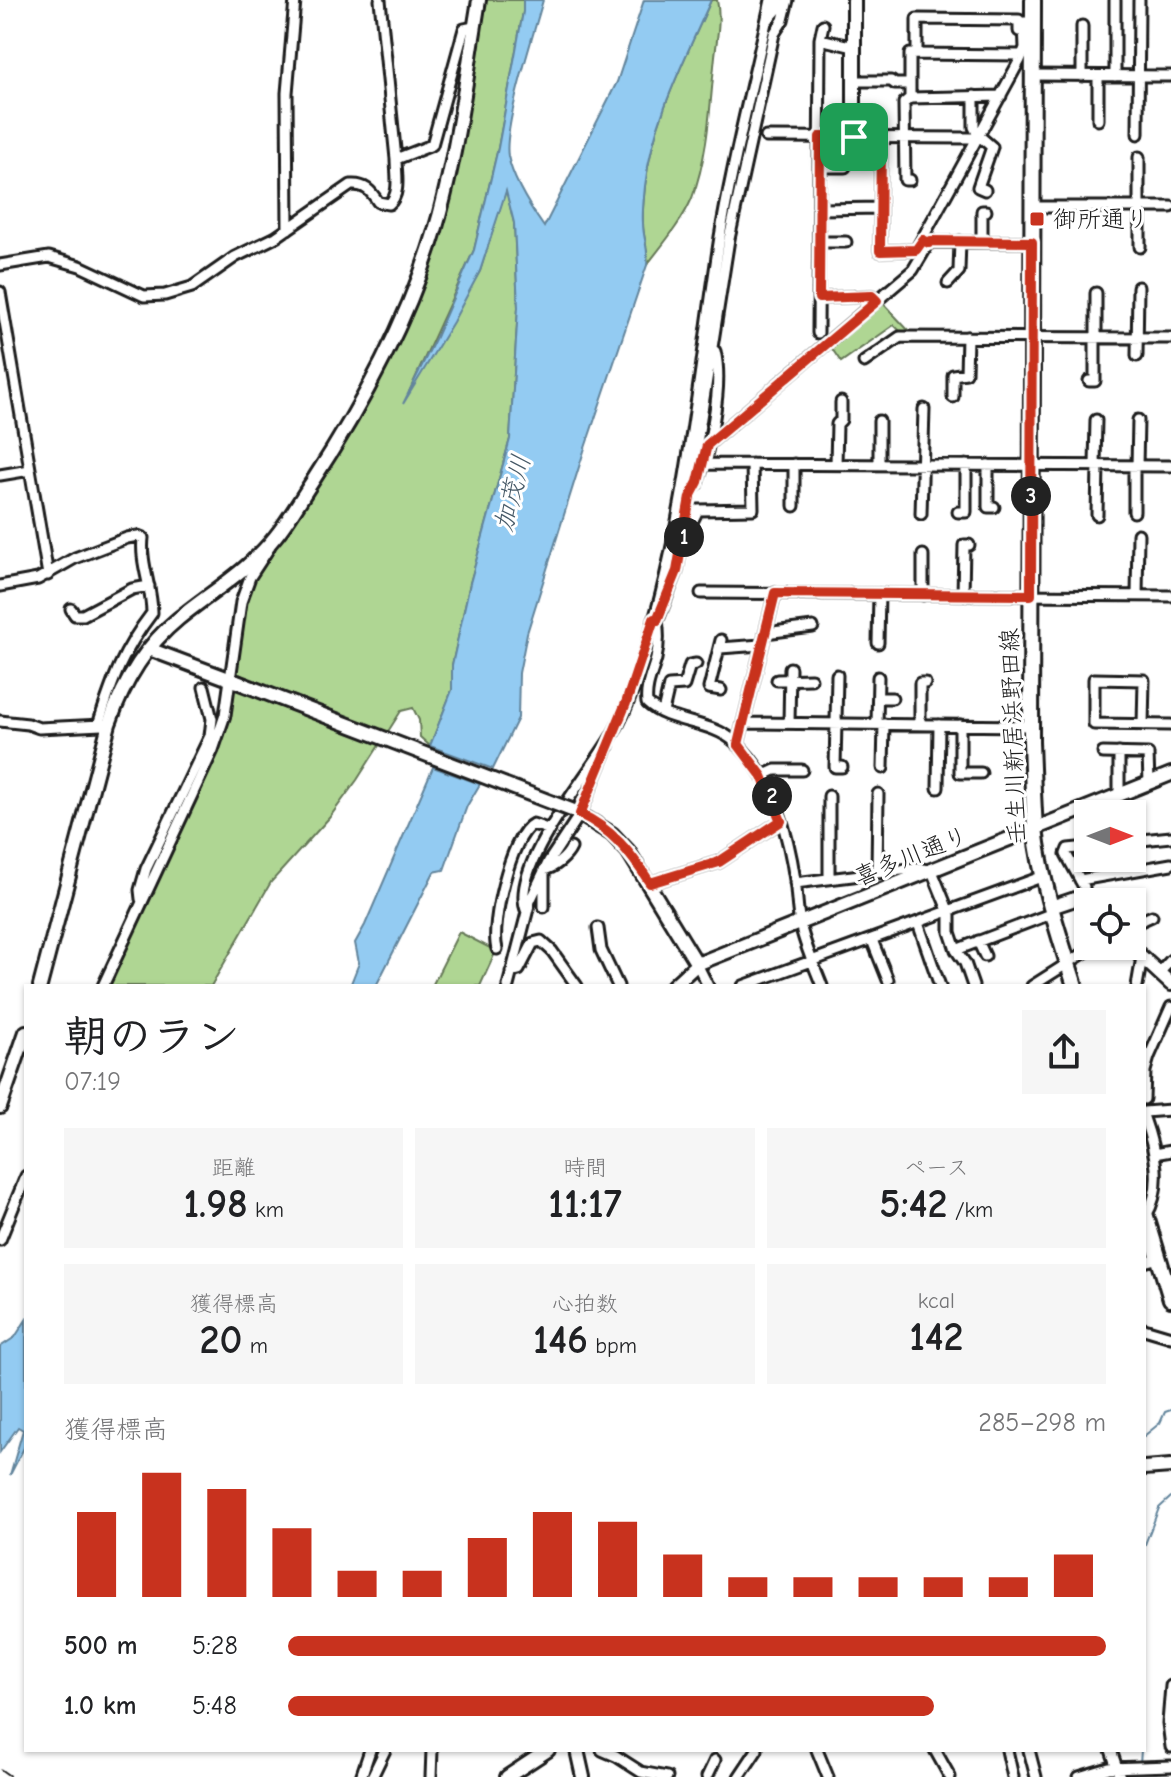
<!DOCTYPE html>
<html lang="ja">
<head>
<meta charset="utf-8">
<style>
	:root { --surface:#fff; --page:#f6f6f6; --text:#202124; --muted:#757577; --accent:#c8321e }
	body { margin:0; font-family:"Comic Neue","Klee One",sans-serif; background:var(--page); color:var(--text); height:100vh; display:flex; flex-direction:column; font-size:30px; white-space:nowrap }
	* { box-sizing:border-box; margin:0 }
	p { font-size:26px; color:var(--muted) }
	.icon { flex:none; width:44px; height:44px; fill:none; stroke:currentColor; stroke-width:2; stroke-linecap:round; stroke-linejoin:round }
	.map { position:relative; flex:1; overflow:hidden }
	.drawer { position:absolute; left:24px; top:984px; width:1122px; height:768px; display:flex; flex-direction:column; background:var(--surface); border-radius:0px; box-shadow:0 2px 6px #0004 }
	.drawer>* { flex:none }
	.needle { width:52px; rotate:90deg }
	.controls { position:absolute; left:1074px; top:800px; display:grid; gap:16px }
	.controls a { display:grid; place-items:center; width:72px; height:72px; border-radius:0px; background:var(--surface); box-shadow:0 2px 6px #0004; font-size:40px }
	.pin { position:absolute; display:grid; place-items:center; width:68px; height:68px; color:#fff; margin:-34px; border-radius:16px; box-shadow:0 4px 12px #0006 }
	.km { position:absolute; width:40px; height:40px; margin:-20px; border-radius:50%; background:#222; color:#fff; font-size:22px; line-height:40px; text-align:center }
	.round { display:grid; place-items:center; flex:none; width:84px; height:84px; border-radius:0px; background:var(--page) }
	.headline { display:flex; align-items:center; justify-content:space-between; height:136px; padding:0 40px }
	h1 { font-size:44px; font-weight:700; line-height:60px }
	.metrics { display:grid; grid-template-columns:repeat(3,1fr); gap:12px; height:136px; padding:8px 40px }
	.metrics div { display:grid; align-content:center; border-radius:0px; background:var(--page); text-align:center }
	.metrics b { font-size:40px; font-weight:700 }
	.metrics small { font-size:22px; font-weight:400 }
	.metrics p { font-size:22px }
	.chart { height:224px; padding:16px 40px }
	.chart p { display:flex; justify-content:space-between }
	.chart svg { width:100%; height:144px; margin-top:8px; stroke:var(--accent); stroke-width:6 }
	ul { padding:0 40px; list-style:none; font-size:26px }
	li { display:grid; grid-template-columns:128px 96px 1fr; align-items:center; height:60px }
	li i { height:20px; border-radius:10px; background:var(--accent) }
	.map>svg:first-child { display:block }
	.green { fill:#afd693; stroke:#667958; stroke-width:2 }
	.water { fill:#93cbf2; stroke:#63859c; stroke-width:2 }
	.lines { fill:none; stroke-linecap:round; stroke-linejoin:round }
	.stream { stroke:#63859c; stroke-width:2 }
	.street-casing { stroke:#1c1c1c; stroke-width:15 }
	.secondary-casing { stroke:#1c1c1c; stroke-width:18 }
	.primary-casing { stroke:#1c1c1c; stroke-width:20 }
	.street { stroke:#fff; stroke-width:9 }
	.secondary { stroke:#fff; stroke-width:12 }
	.primary { stroke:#fff; stroke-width:14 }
	.rail { stroke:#1c1c1c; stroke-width:2; stroke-dasharray:12 6; stroke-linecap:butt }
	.secondary-bridge-casing { stroke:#1c1c1c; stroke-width:18; stroke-linecap:butt }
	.secondary-bridge { stroke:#fff; stroke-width:12 }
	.route-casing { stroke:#fff; stroke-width:16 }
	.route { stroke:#c8321e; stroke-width:10 }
	.poi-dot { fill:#c8321e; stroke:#fff; stroke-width:3 }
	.labels { text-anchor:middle; stroke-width:6; stroke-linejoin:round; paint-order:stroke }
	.poi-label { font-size:24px; fill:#1c1c1c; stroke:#fff; text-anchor:start }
	.street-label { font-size:24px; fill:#1c1c1c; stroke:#fff }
	.water-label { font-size:26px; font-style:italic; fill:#465967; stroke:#fff }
</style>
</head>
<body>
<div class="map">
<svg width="1171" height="1777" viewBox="0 0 1171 1777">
	<rect width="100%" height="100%" fill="#fff"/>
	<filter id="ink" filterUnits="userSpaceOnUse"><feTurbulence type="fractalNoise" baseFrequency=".0125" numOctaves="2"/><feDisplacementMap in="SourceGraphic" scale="16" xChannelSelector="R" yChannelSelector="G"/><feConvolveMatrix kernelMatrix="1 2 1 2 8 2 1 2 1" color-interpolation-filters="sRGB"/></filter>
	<g filter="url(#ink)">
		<path class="green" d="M486,0H523V12L498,148L474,250L409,392L480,271L506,189L514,223L518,307L510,439L470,583L452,665V690L430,746L420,737L419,720L413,708L401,711L357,780L329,818L271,882L211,986H109L139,915L217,751L232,690L245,601L254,577L338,453L382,376L426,280L453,187Z
			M711,0H717C721,18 717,38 715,56C710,103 709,153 692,198C682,222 663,244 647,265C649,246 643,240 643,223C642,211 644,198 645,186C653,119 684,61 711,0Z
			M879,299L909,331L904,335L894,325L841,362L828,343Z
			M459,932L496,951L480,986H432Z"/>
		<path class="water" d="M523,0H543C534,33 503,127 508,156C513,181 530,207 544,227L617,82L644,0H711C684,61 653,119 645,186C644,198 642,211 643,223C643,240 649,246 647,265L584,451L527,633L519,673L518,718L493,769L430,746L452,690V665L470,583L510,439L518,307L514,223L506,191L480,271L453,322L403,404L436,337L474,250L498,148L523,12Z
			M433,767L480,784L467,806L444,870L434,872L376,986H350L359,963L355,943L365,925Z
			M26,1320V1444L10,1475L23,1430L18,1427L0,1452V1347L15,1337Z"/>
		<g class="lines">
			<path class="stream" d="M1144,1436L1160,1423L1165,1412L1171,1410
				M1144,1547L1159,1508L1171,1497
				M1140,1764L1141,1750"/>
			<g class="street-casing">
				<path id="street" d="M380,0L396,159L432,145L464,29L474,27
					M1115,0V76
					M767,21L776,11L779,0
					M1082,26V76
					M820,39L854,47
					M917,54V19L1019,20V31
					M1032,75L1171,76
					M1098,76V120
					M854,81H891L895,84H910
					M974,96V127L978,135L992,147L978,187L985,190
					M910,98L1001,96
					M1138,134L1139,0
					M766,137L972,138L978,135
					M881,137L880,251L916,250L1020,60L1025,48L1024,22H1032
					M1139,157V207
					M820,167H845
					M910,180H905L904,103L910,98V54L1022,55
					M1032,207H1171
					M820,209L880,208
					M288,229L287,93L295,0
					M982,241V211H986
					M819,242H846
					M926,242H1032
					M1140,247V207
					M0,265L49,257L80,266L144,296L165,295L192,287L235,257L276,237L351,185C365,184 371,191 378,202L389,204C401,194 396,174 396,159
					M948,283L959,271L960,241
					M0,292L48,575
					M1096,293V338
					M819,298L872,296L877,301
					M818,333L820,39L823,25
					M1137,356L1138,287
					M864,362L900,337L1171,338
					M1089,381H1095V338
					M953,397V375L966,373L967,337
					M707,445L913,270L929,243
					M703,464L1171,466
					M794,464V506
					M836,464L837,424L841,420V402
					M879,464V421
					M988,465V507H994
					M1095,465L1096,420
					M1137,466L1138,420
					M0,475L30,470
					M696,486C709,453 724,386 715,351
					M958,512H966V465
					M1134,512V466
					M921,514L924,409
					M1097,515L1098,465
					M689,528L698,510L753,509L752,464
					M923,555V595
					M0,586L38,579L75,558L127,538L138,536L143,538C140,564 152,587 152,613C122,652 113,679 98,725
					M701,593L1171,596
					M963,595L964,545H969
					M1137,596L1138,534
					M71,609L75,615H83L132,589L149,586
					M659,617L677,571L729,239L774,34L783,20L788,0
					M654,619L657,620C659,633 659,646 656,659C652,674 645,687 647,703C669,724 711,720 735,742C773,776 788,832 795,880C797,894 797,909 800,923C804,944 814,965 822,986
					M765,633L813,627
					M721,640L709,688L721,690
					M878,643L879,594
					M720,648L761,645
					M837,675L835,767H842
					M777,680L811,679
					M878,698H892
					M663,712L669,686L684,685L690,665L696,664
					M0,721L28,724L39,728L102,725
					M744,723L1031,726
					M789,723L790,668
					M877,724L878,677
					M920,725V683H925
					M960,725V773H981
					M1143,725L1144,680L1094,679V724L1171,725
					M738,744L775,593
					M1103,753L1148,754L1149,783
					M1119,753V795
					M883,768L884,724
					M762,776L775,770H802
					M938,788L939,725
					M829,796V879
					M1132,841L1171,837
					M877,873L878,794
					M1080,880L1171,864
					M650,883L719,862L781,821
					M795,883L918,868L932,871L950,915V932L956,950L965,963L973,986
					M1084,898V887L1066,854L1068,849L1088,847
					M141,899L140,890L146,869L210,736L212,719L204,687
					M544,907V870C554,868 567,857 571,848
					M527,912C506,869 594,769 614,732C630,705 639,671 648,641C687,512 699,370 720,237C733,158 754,78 771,0
					M918,923L940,986
					M1132,925L1152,916
					M598,928L601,950L618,986
					M872,940L888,980
					M978,941L985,956
					M497,949C490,925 511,835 533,824L550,830
					M956,950L1053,913
					M697,964L708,986
					M511,972L519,970L533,943L541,941L552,951L577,986
					M1159,973L1171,960
					M103,986L213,750L225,715L241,602L250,577L269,548
					M508,986L530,901L549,861L580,814L608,746
					M743,986L1044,876
					M1032,986L1095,946
					M1137,986L1142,957
					M1144,1099L1145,1071L1149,1057L1171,1007
					M1144,1112L1171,1110
					M1144,1118C1155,1149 1164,1186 1146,1216
					M1154,1154L1171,1151
					M0,1240L26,1176
					M1144,1262L1159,1258
					M1144,1329L1171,1337
					M1171,1686L1168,1723L1171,1747
					M602,1750L616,1756L641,1772L667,1777
					M817,1750L828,1777
					M935,1750L950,1777
					M1007,1750L1013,1777
					M1029,1750L1036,1777
					M1111,1750L1120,1777
					M361,1777L370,1750
					M372,1777L385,1750
					M431,1777L432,1750
					M707,1777L715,1760
					M739,1777L757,1750
					M1079,1777L1109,1768L1171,1766"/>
			</g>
			<g class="secondary-casing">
				<path id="secondary" d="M854,0V137
					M149,649L237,682
					M574,811L612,834L628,851L697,964
					M1051,907L1078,898L1093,902
					M1130,946L1171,984
					M40,986L109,724C123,684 144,647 178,619C211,592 248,571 275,537C289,520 300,500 312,482C369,395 420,298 444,197C460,132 468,66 479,0
					M673,986L697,964L1171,774
					M0,1107L26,1032
					M1144,1468L1171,1466
					M577,1750L583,1777
					M507,1777L548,1750"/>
			</g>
			<g class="primary-casing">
				<path id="primary" d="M1033,0L1031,741C1032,770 1033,799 1035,828C1041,882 1059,935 1075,986
					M1144,1210L1171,1299"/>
			</g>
			<use href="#street" class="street"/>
			<use href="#secondary" class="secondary"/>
			<use href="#primary" class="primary"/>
			<path class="rail" d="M0,1769L11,1777"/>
			<g class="secondary-bridge-casing">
				<path id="secondary-bridge" d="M237,682L574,811"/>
			</g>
			<use href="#secondary-bridge" class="secondary-bridge"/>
		</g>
	</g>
	<g class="lines" filter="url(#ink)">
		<g class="route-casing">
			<path id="route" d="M820,137H881L880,251L916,250L923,240L929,243L931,241L1032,242L1031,595L775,593L738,744L762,776L781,821L719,862L650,883C631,853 612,829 580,814L626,703L654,619L657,620L677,571L690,497L698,482L707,445L877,301L872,296L819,298Z"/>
		</g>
		<use href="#route" class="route"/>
	</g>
	<rect class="poi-dot" x="1029" y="211" width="16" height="16" rx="4"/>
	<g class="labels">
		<g class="poi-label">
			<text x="1053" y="227">御所通り</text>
		</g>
		<g class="street-label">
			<text transform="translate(1013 736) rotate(-92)" y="8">壬生川新居浜野田線</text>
			<text transform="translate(911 856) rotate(-22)" y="8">喜多川通り</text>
		</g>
		<g class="water-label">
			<text transform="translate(512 493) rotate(-76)" y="9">加茂川</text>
		</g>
	</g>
</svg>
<div class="controls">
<a><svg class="needle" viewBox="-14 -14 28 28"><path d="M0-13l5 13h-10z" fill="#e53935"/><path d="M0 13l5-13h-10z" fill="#757577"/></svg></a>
<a><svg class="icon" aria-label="locate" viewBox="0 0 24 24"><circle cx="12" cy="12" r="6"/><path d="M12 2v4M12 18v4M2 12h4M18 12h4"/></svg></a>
</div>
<div class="pin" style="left:854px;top:137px;background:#1e9e55"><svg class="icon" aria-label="arrive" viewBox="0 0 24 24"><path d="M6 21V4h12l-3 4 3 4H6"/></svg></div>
<b class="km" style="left:684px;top:537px">1</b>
<b class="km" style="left:772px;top:796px">2</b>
<b class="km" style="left:1031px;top:496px">3</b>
<section class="drawer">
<div class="headline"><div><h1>朝のラン</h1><p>07:19</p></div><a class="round"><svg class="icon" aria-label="share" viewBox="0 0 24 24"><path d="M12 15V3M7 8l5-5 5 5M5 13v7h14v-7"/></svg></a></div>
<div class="metrics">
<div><p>距離</p><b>1.98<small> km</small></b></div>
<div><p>時間</p><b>11:17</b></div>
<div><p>ペース</p><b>5:42<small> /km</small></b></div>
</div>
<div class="metrics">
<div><p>獲得標高</p><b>20<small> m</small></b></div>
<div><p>心拍数</p><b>146<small> bpm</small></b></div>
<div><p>kcal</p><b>142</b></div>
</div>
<div class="chart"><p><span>獲得標高</span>285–298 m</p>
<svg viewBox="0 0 160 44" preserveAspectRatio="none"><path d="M5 44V18M15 44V6M25 44V11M35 44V23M45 44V36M55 44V36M65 44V26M75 44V18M85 44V21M95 44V31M105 44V38M115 44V38M125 44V38M135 44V38M145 44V38M155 44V31"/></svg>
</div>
<ul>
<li><b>500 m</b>5:28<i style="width:100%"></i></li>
<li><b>1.0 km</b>5:48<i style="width:79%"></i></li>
</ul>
</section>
</div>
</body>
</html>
